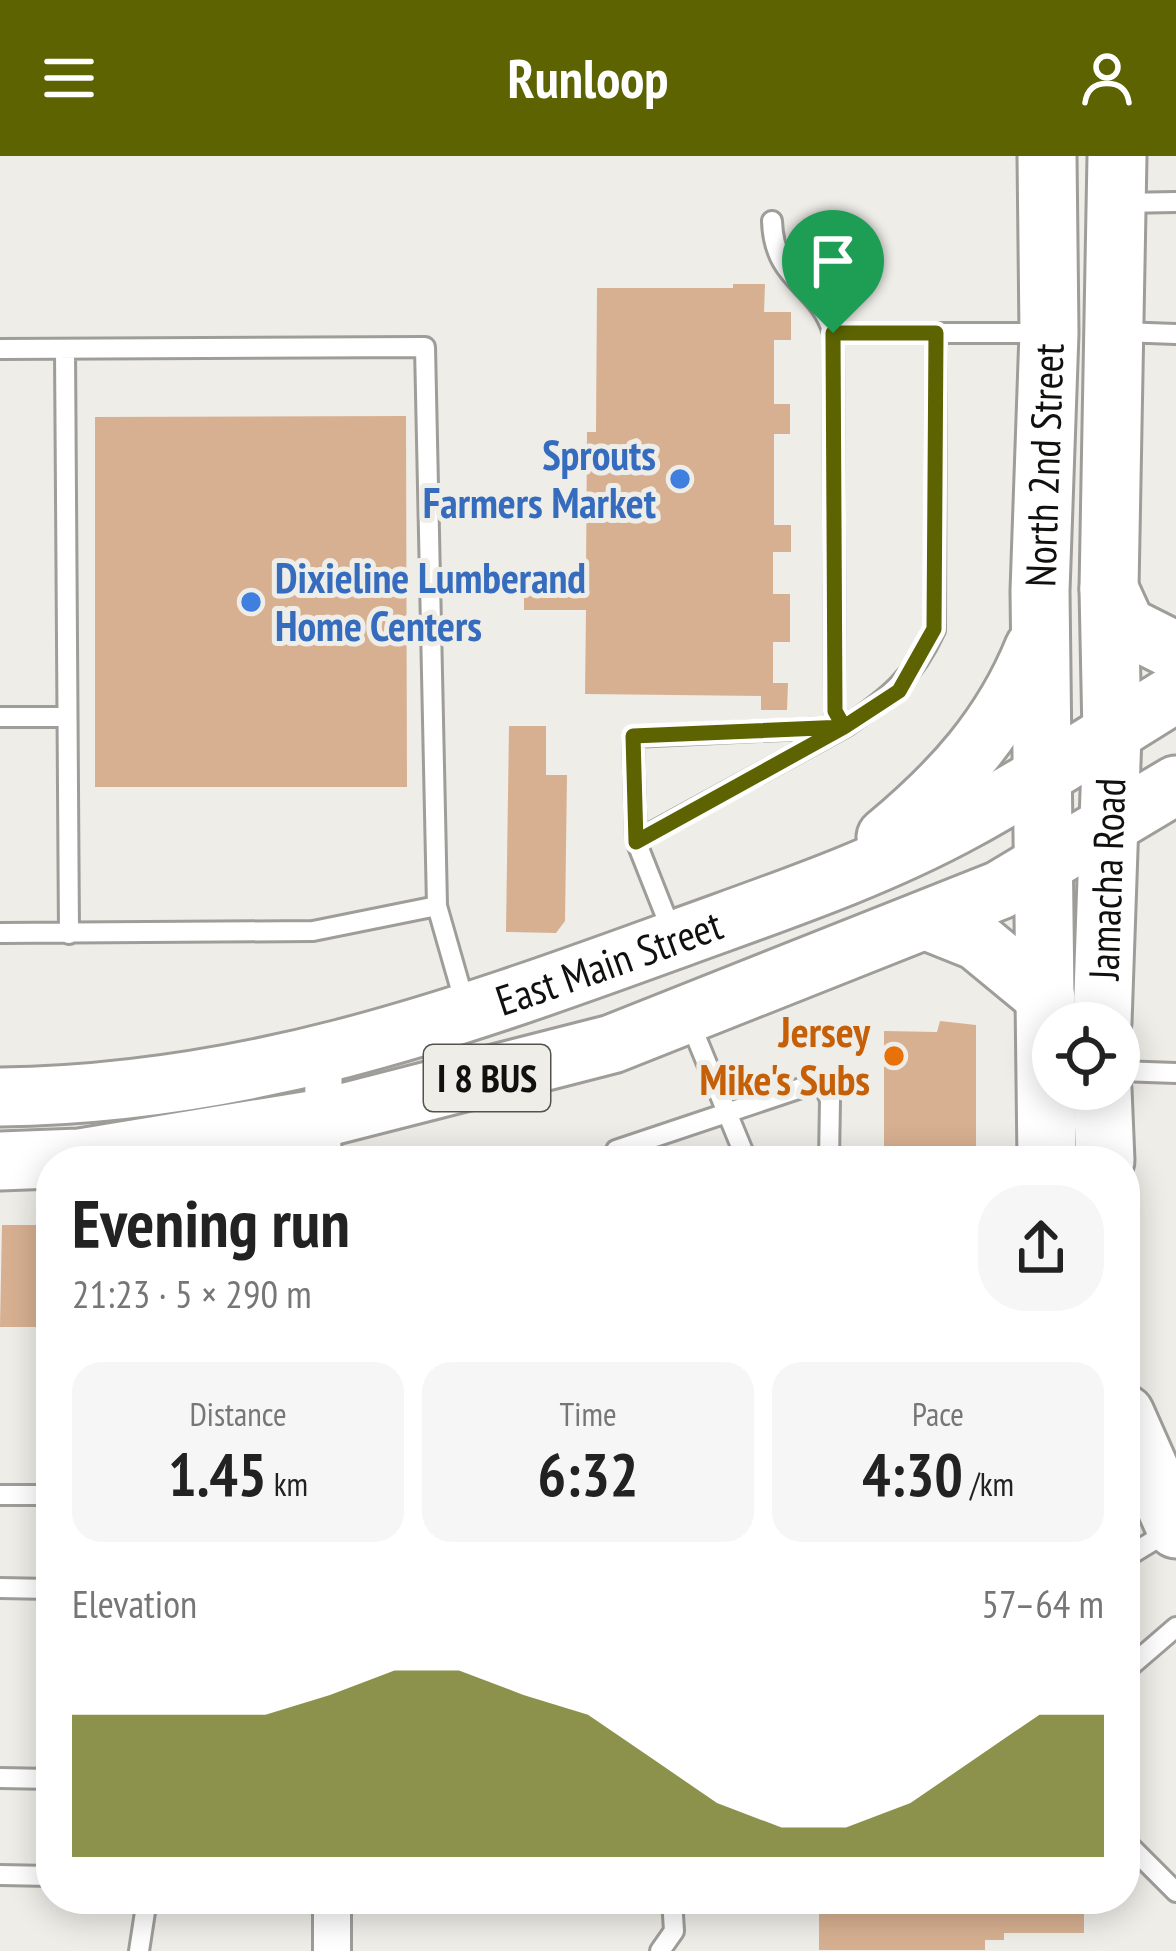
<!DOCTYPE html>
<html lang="en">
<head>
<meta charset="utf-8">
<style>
	:root { --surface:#fff; --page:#f6f6f6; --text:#222; --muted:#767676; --accent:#5c6300 }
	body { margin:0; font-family:"PT Sans Narrow",sans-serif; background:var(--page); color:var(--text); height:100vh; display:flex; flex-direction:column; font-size:45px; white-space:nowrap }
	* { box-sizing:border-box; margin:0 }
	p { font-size:39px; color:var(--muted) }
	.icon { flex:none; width:66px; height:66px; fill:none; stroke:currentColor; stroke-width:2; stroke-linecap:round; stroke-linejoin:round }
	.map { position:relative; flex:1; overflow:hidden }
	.panel { position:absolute; left:36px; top:990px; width:1104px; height:768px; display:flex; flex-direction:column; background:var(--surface); border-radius:48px; box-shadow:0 6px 30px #0003 }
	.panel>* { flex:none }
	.fabs { position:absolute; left:1032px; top:846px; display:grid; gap:24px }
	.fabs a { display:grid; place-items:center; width:108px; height:108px; border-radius:50%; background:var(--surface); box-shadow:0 6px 30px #0003; font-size:60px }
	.pin { position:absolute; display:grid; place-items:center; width:102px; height:102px; color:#fff; margin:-123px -51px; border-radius:50% 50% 50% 0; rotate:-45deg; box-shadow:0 0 12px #0007 }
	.pin .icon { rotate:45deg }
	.round { display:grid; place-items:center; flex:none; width:126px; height:126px; border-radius:48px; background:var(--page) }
	.overview { display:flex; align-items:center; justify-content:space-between; height:204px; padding:0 36px }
	h1 { font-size:66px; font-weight:800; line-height:90px }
	.metrics { display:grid; grid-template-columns:repeat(3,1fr); gap:18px; height:204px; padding:12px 36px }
	.metrics div { display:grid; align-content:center; border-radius:30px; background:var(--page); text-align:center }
	.metrics b { font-size:60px; font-weight:800 }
	.metrics small { font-size:33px; font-weight:400 }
	.metrics p { font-size:33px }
	.chart { height:336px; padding:24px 36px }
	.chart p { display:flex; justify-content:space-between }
	.chart svg { width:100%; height:216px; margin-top:12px; fill:var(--accent); opacity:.7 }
	header { display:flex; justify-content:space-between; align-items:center; height:156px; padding:0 36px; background:var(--accent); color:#fff; font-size:54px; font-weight:800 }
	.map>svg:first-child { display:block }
	.building { fill:#d7b091 }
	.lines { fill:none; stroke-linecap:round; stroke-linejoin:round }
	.service-casing { stroke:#9f9d99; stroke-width:24 }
	.minor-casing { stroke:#9f9d99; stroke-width:42 }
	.primary-casing { stroke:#9f9d99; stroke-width:63 }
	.service { stroke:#fff; stroke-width:18 }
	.minor { stroke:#fff; stroke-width:36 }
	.primary { stroke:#fff; stroke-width:57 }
	.route-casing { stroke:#fff; stroke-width:24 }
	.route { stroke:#5c6300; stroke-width:15 }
	.shop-dot { fill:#3f7fe0; stroke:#efede8; stroke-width:4.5 }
	.food-dot { fill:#e8710a; stroke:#efede8; stroke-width:4.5 }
	.labels { text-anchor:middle; stroke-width:10; stroke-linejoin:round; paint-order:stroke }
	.shield { fill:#efede8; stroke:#545250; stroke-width:3 }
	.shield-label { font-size:39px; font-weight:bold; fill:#11100f }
	.shop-label { font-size:42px; font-weight:bold; fill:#366cbe; stroke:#efede8; text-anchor:end }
	.street-label { font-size:42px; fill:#11100f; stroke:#efede8 }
	.food-label { font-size:42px; font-weight:bold; fill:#c56008; stroke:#efede8; text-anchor:end }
</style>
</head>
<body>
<header><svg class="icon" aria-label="menu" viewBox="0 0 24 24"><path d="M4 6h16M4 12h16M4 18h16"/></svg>Runloop<svg class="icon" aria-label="person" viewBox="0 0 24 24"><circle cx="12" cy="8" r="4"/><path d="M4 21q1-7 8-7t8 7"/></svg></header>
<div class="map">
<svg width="1176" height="1795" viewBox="0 0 1176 1795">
	<rect width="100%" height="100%" fill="#efede8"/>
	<path class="building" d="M733,128H765L764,156H791V184H774V248H790V278H774V369H791V396H773V438H790V486H773V527H788L787,554H761V540L585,538L586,454H524V421H586L587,276H596L597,132H733Z
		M406,260L407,631H95V261Z
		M509,570H546V619H567L565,765L556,777L506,776Z
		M940,865L976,869V1005H884V875L937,876Z
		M2,1069H51V1171H0Z
		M819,1743H1084V1777H1004V1784H985V1794H819Z"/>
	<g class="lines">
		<g class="service-casing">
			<path id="service" d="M1121,47L1176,46
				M772,65C774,127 818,127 833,177
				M1121,176L1176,178
				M936,177L935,474C913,522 888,542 845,571L835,555L833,177H1044
				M0,193L425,191L437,750
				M65,193L69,778
				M0,561H67
				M845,571L636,685L633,581Z
				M636,685L672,776
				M0,777L313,775L437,750L465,848
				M689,864L747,1005
				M1119,915L1176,917
				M616,994L822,925L830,944L829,1005
				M0,1339H51
				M1125,1402L1171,1374
				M0,1432L51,1433
				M1125,1515L1176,1471
				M0,1622L51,1623
				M1125,1685L1176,1736
				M0,1719L51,1720
				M139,1795L147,1743
				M660,1795L674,1775L672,1743"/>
		</g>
		<g class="minor-casing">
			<path id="minor" d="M322,1005L324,899
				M332,1743V1795"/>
		</g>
		<g class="primary-casing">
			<g id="primary">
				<path d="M1109,433L1126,470L1176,495"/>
				<path d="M886,681C951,627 1002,571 1034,492"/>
				<path d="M927,765L977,785L1046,842"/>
				<path id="s1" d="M1102,867L1112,578L1109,433L1117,0"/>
				<path d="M1102,933L1105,1005"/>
				<path id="s2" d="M0,941C243,938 446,867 671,785C769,749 873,715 966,664C1037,625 1106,580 1176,537"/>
				<path d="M0,1005L79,1002L323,962L612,888L1000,734L1176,629"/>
				<path id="s3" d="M1047,1005L1040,435L1049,177L1047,0"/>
				<path d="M1125,1258L1176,1373"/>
			</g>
		</g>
		<use href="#service" class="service"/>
		<use href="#minor" class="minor"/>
		<use href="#primary" class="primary"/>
	</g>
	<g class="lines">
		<g class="route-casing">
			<path id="route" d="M833,177L835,555L844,571L636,686L633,580L844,571L899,535L934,473L936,177H833"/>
		</g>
		<use href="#route" class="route"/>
	</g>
	<g class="shop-dot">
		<circle cx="680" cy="323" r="12"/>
		<circle cx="251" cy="446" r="12"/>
	</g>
	<circle class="food-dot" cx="894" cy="900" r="12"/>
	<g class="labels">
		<rect class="shield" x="424" y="889" width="126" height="66" rx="9"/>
		<g class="shield-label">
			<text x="487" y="936">I 8 BUS</text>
		</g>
		<g class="shop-label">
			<text x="656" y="314">Sprouts<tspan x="656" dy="48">Farmers Market</tspan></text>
			<text x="275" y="437" text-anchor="start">Dixieline Lumberand<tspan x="275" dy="48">Home Centers</tspan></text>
		</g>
		<g class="street-label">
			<text dy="15" stroke="none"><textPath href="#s3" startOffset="696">North 2nd Street</textPath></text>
			<text dy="15" stroke="none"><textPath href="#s1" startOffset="144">Jamacha Road</textPath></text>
			<text dy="15" stroke="none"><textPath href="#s2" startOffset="627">East Main Street</textPath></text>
		</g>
		<g class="food-label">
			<text x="870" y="891">Jersey<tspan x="870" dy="48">Mike's Subs</tspan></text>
		</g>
	</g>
</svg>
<div class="fabs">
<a><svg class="icon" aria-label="locate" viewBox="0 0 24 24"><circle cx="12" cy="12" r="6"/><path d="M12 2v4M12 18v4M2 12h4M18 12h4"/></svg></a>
</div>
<div class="pin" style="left:833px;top:177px;background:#1e9e55"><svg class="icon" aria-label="arrive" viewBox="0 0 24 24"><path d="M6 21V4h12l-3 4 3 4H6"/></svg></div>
<section class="panel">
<div class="overview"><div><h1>Evening run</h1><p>21:23 · 5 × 290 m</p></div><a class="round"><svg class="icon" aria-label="share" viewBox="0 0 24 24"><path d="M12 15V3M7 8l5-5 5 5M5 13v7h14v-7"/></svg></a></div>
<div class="metrics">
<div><p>Distance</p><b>1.45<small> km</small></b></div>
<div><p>Time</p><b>6:32</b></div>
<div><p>Pace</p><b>4:30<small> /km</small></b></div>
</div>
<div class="chart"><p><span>Elevation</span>57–64 m</p>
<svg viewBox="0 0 160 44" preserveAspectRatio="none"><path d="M0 44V15L10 15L20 15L30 15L40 11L50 6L60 6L70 11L80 15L90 24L100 33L110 38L120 38L130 33L140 24L150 15L160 15V44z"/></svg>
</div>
</section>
</div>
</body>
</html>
